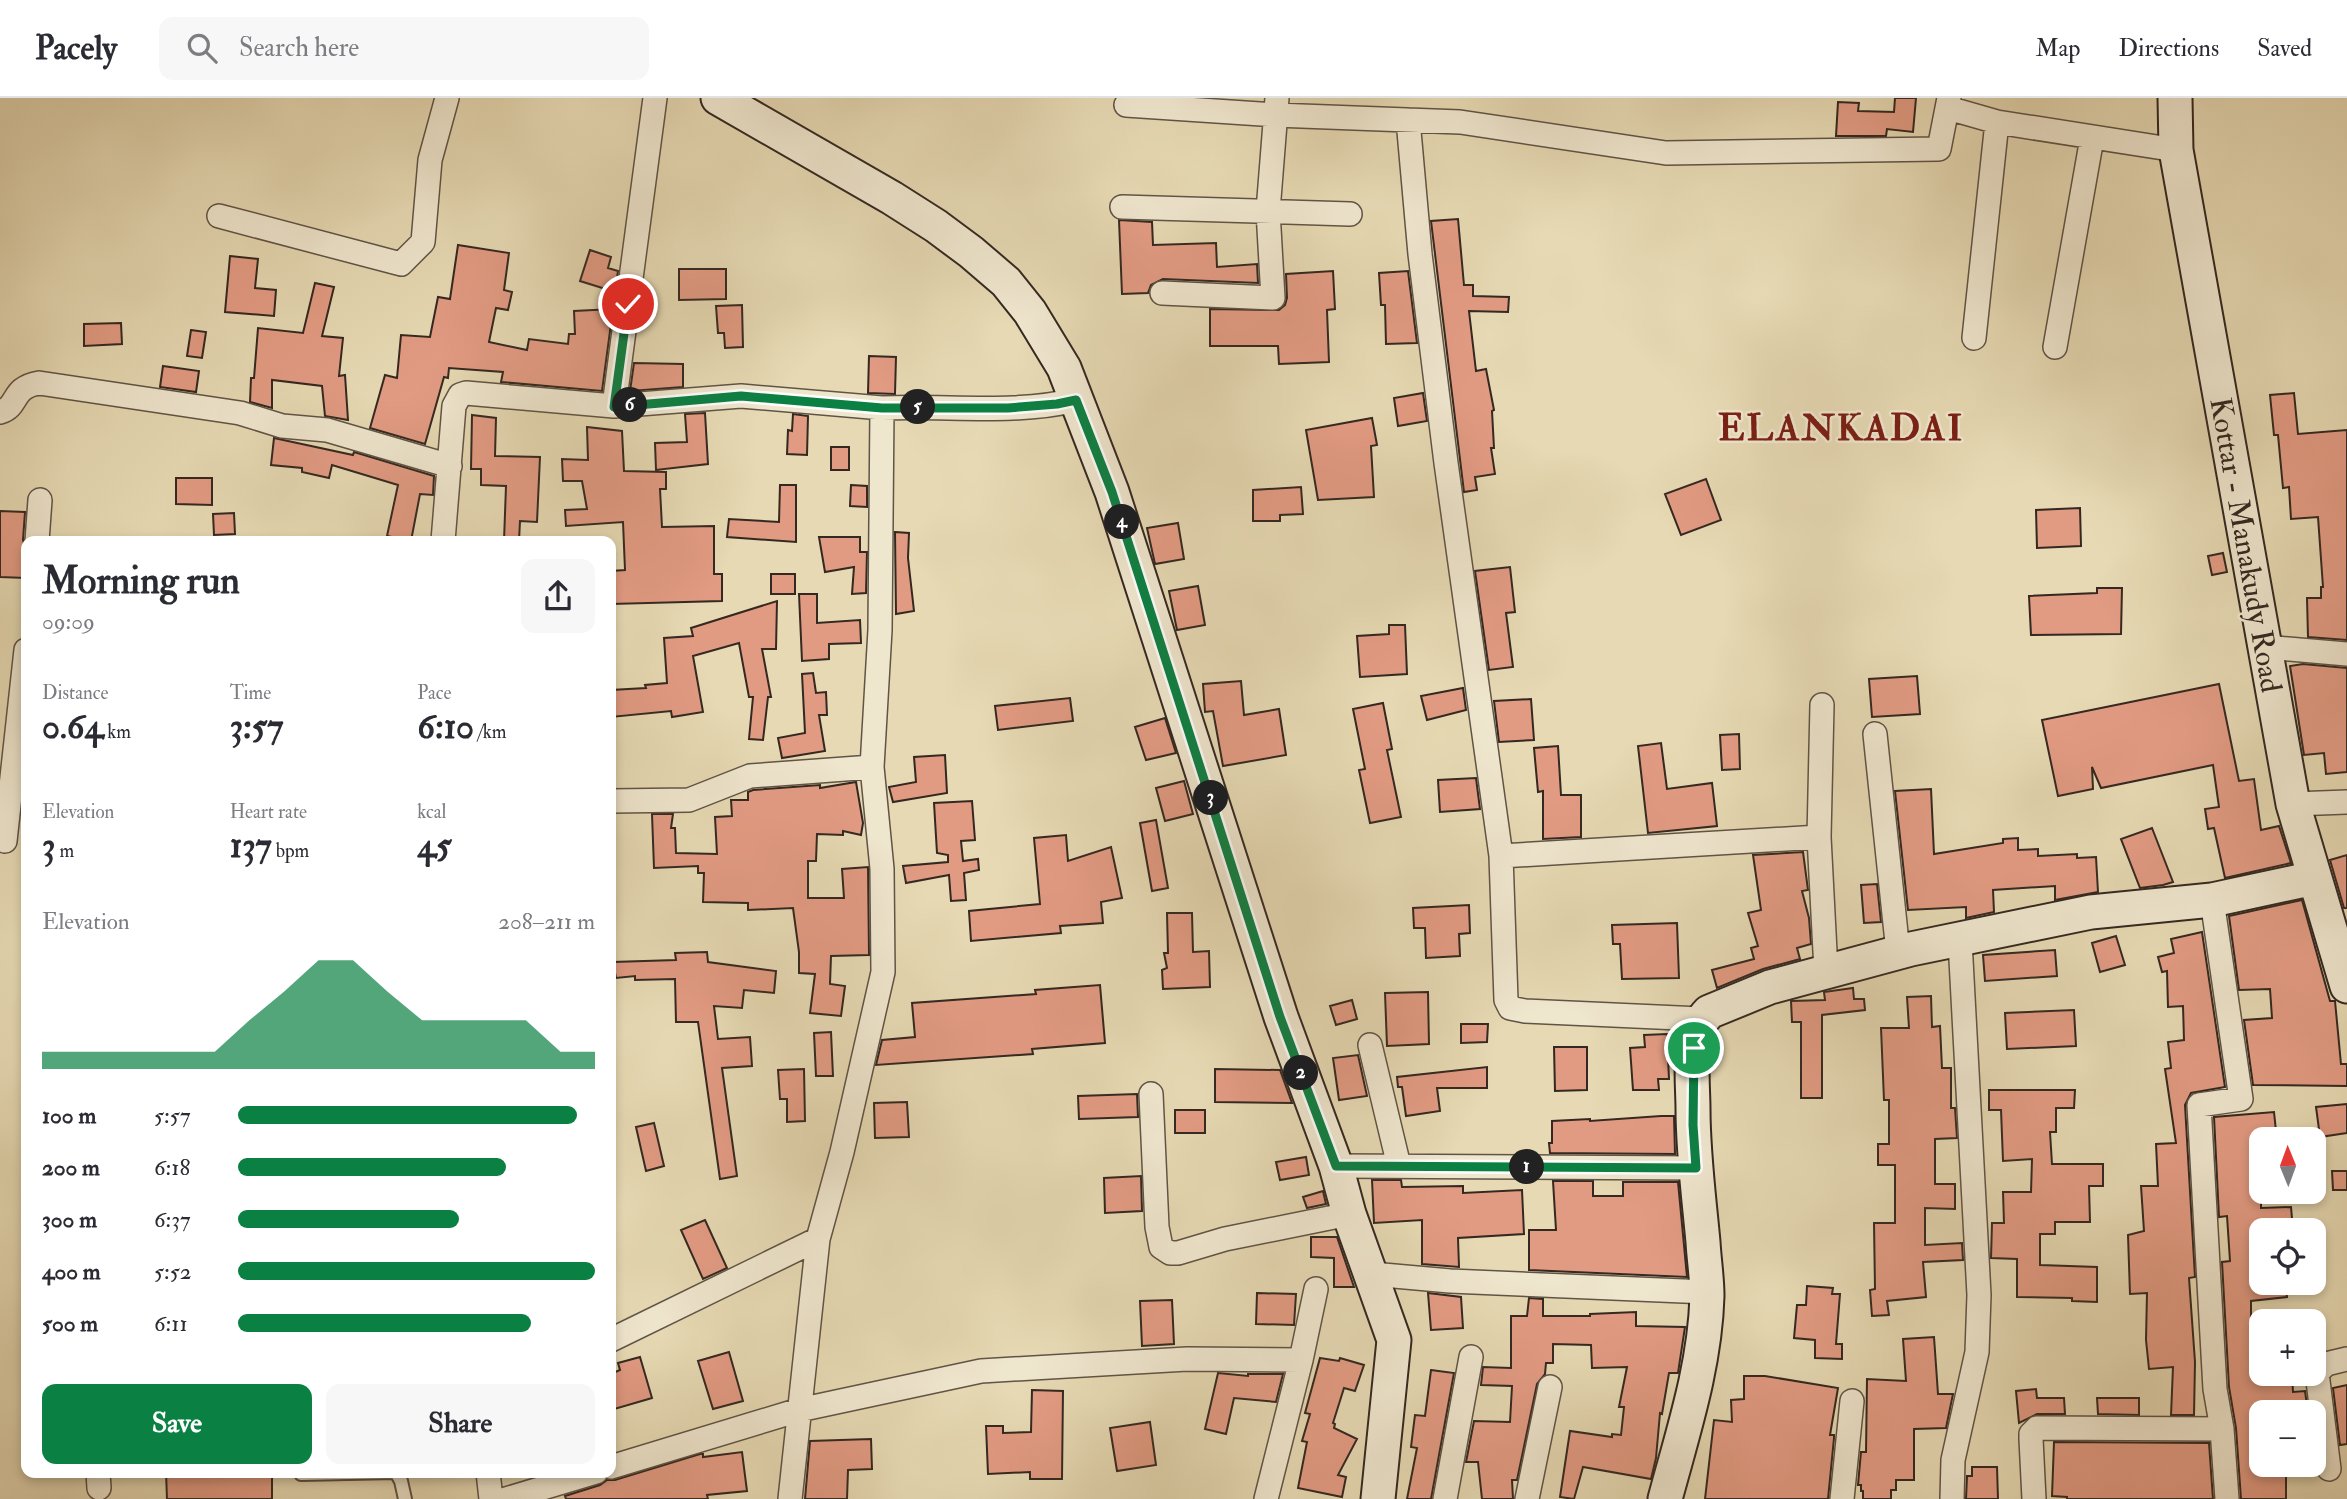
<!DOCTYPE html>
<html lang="en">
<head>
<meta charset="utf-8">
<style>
	:root { --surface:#fff; --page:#f7f7f7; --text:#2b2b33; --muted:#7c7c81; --line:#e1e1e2; --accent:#0b8043 }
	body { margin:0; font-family:"IM FELL Double Pica",serif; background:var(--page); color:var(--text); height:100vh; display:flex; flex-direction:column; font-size:26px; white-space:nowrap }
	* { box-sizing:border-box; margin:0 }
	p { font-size:23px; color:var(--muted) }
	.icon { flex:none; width:38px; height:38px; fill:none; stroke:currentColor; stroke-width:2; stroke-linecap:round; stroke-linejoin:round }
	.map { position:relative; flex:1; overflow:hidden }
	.details { position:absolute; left:21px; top:438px; width:595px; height:942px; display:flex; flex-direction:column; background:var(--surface); border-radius:14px; box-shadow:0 4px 10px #0003 }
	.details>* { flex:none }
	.needle { width:46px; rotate:359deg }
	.fabs { position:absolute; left:2249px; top:1029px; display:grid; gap:14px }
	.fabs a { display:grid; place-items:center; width:77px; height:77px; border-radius:14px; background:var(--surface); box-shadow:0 4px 10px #0003; font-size:35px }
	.pin { position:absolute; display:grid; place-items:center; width:60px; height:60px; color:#fff; margin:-30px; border:4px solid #fff; border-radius:50%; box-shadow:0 2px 7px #0007 }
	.km { position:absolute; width:35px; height:35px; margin:-18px; border-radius:50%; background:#222; color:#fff; font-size:19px; line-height:35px; text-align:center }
	.round { display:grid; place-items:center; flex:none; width:74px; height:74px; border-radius:14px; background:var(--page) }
	.head { display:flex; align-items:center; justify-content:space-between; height:119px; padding:0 21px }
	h1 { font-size:38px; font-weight:700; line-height:52px }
	.figures { display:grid; grid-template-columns:repeat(3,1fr); gap:10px; height:119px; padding:7px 21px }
	.figures div { display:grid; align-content:center }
	.figures b { font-size:35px; font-weight:700 }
	.figures small { font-size:19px; font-weight:400 }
	.figures p { font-size:19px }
	.chart { height:196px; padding:14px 21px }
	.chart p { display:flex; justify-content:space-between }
	.chart svg { width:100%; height:126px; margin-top:7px; fill:var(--accent); opacity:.7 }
	.button { display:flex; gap:14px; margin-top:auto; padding:14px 21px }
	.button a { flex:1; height:80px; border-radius:14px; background:var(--accent); color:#fff; font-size:28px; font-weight:700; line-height:80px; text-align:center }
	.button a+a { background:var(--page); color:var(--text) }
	ul { padding:0 21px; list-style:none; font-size:23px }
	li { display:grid; grid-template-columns:112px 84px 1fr; align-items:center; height:52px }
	li i { height:18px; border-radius:9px; background:var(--accent) }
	header { display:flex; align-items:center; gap:42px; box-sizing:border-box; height:98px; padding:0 35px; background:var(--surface); border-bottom:2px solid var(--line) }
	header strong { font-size:33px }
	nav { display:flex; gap:38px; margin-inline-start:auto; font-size:24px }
	.search { width:490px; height:63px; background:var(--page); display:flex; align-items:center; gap:18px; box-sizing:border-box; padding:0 24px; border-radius:14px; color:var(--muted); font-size:26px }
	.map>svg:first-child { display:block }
	.building { fill:#e29b83; stroke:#342821; stroke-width:2 }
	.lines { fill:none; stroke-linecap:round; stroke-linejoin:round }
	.lane-casing { stroke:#605446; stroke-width:16 }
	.street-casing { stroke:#605446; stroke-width:26 }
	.secondary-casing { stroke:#342821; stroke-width:37 }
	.lane { stroke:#efe6ce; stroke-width:12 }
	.street { stroke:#efe6ce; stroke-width:23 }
	.secondary { stroke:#efe6ce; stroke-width:33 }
	.route-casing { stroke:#fff; stroke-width:14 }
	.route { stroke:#0b8043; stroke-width:9 }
	.labels { text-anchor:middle; stroke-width:5; stroke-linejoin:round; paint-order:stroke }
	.street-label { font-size:30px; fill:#342821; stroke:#efe6ce }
	.district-label { font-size:37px; font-weight:bold; letter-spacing:2px; fill:#7a1f14; stroke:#efe6ce }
</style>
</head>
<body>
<header>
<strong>Pacely</strong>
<div class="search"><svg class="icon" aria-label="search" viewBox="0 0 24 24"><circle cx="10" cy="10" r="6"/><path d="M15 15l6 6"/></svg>Search here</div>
<nav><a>Map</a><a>Directions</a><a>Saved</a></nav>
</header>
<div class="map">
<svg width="2347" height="1401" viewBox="0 0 2347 1401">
	<rect width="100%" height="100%" fill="#e6d9b3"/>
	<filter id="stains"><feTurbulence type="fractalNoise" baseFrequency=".00286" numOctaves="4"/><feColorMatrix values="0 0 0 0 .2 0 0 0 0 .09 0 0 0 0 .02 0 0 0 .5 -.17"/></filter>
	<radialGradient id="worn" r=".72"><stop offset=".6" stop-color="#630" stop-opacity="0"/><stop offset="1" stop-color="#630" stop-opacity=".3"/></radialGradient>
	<path class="building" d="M1895,0H1916L1913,34L1887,31L1886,38H1836L1838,4L1859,5L1858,13L1894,14Z
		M1458,121L1464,187H1473V198L1509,199L1508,214L1469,213L1476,273L1486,271L1494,312L1492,313L1494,350H1491L1495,376L1475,379L1477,392L1464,394L1431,123Z
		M1119,122L1152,124L1153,147L1216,145L1217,169L1257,166L1258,185L1163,181L1151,187L1148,195L1122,196Z
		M458,147L509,155L504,192L512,194L508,212L496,210L489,244L527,252L529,241L568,246L569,236H575L574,213L613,211L602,293L501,284L503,274L449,270L448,280L444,279L425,346L370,330L385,277L397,280L401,237L430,239L438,199L450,201Z
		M590,152L611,159L608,170L618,173L615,194L580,183Z
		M230,158L258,161L255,190L276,192L274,218L225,214Z
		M679,171H726V201L679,202Z
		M1333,173L1335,211L1327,212L1329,264L1279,266L1278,248H1210V211L1279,212L1285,207L1287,200L1286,176Z
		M1408,173L1417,245L1386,246L1385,207H1381L1379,175Z
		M315,185L334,189L322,238L343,240L339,278L345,277L348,322L325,318L322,288L272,282V310L250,304L251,280H254L258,230L303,235Z
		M742,207L743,249L725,250L724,235H718L716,208Z
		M121,225L122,246L84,248V226Z
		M191,232L206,234L202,260L187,258Z
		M869,258L896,259L895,296L868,295Z
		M634,265L683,266V289L630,293Z
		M163,268L199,273L196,294L160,289Z
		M1423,295L1427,323L1398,328L1394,300Z
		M2294,295L2298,336L2347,332V542L2308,539L2307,500H2321V489H2323L2318,419L2291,421L2289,389L2283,390L2278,337H2274L2270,297Z
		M705,315L708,366L656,372L655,345L687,344L685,316Z
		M793,316L808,318L807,357L787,356L788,332L792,333Z
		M472,317L496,320L495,358L540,359L537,424L520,423L519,443H504L506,388L481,387V371H471Z
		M1372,320L1377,347L1371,348L1374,399L1318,402L1306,332Z
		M587,329L622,333L624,373L666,374V391H660L662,429L714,428V476H722V503L611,506V473L625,472L623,424L566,428L565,412L587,411L582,383H563L562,361L588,362Z
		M274,340L353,357L354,354L434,378L433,397L420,396L411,443L387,438L398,387L332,367L329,380L302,374V370L271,367Z
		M831,349H849V372H831Z
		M176,380H212V407L176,406Z
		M1706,381L1721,422L1681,437L1665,396Z
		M780,387H796V444L727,439L729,421L779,424Z
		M851,387L867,388V409L850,408Z
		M1301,389L1303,416L1280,417V423H1253V392Z
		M2080,410L2081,448L2037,450L2036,412Z
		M0,413L25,414L23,442L26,452V480L0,479Z
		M234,415L235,436L214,437L213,416Z
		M1178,425L1184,461L1155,466L1147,430Z
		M895,434L909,435L908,460L914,513L896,516Z
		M819,439H860V454H867L866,495L852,496L854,469L825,474Z
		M2223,455L2227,474L2212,477L2208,458Z
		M1510,469L1515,514L1506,515L1513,569L1489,572L1475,473Z
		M771,476H795V496H771Z
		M1198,488L1205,527L1177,532L1169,493Z
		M2097,490H2122L2121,536L2031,537L2029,498L2097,495Z
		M799,496H817V525L860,522L861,545L829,546V561L802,563Z
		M777,503L776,551H762L771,599H768L763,642L749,641L753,599H749L739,545L693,558L703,614L672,619L671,613L611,619V592L646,590L645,587L667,585L664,540L693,538L691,530Z
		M1389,527H1405L1407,576L1360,579L1357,538L1389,536Z
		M2303,566L2347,570V674L2326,676L2324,655L2304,657L2290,568Z
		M813,575L816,595L826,594L827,617H819L825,653L782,660L778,640L805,635L802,576Z
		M1917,578L1920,616L1872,619L1869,581Z
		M1241,583L1244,617L1279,611L1286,657L1223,668L1213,613L1205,614L1203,586Z
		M2219,586L2239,683L2254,681L2261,732L2279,728L2291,765L2225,780L2214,730L2208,731L2205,711L2219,709L2213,667L2101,690L2092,669L2093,691L2058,698L2042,622Z
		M1463,590L1466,612L1427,622L1421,598Z
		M1070,600L1073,623L998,632L995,608Z
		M1531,601L1534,642L1499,644L1494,603Z
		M1383,605L1392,651L1387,652L1401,719L1370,725L1359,672L1365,671L1353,611Z
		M1165,620L1176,655L1146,662L1135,629Z
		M1739,636L1740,671L1722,672L1720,637Z
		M1661,645L1667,691L1712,685L1717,728L1648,735L1638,648Z
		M1558,648L1561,697H1581V739L1543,741V693L1538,694L1534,650Z
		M945,657L947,695L893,704L889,689L916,684L914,659Z
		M1476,680L1480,711L1440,714L1438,682Z
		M1184,683L1193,716L1165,723L1156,690Z
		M856,684L863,725L861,737L843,733V737L817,736L816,763H808V800H844L842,771L868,769L869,857L831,858L830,886L845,888L841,918L810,915L815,876L799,875V854L793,810L748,812V805L703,804L704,775H698V768L654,770L652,716H673L671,730H675L676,755L717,756L715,719L732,718L731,702H748V694L753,692L820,687V690Z
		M1931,691L1934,756L2003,745V741L2018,740V752L2038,751V758L2077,756V760L2096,759L2098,794L2055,802V788L1993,792L1994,814L1966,820V809L1908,812L1895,693Z
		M972,703L975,742L961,743L963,763L978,761L979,772L964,775L966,802L951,803L949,777L906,785L903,768L948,764V757L937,755L934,705Z
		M1156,722L1168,790L1152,793L1140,725Z
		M2152,730L2173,784L2163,787L2140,790L2121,741Z
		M1066,737L1068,763L1111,749L1122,800L1101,804L1103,825L1060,828L1061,835L971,843L969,813L1040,806L1034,740Z
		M1803,754L1808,792L1802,793L1809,820L1811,846L1797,850L1800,861L1763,871L1717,890L1712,872L1754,861L1751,850L1758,848L1748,815L1761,812L1753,757Z
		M2347,757V810H2344L2330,762Z
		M1877,786L1881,824L1864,825L1861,787Z
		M2302,802L2330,903H2335L2341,966H2347V988L2253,987L2244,922L2272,920L2270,891L2239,892L2229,818Z
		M1469,807L1470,835L1459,836L1460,858L1426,860L1425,830H1414L1413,810Z
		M1167,815H1192L1193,854L1209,853L1210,889L1163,891L1162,872L1167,870L1164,855H1168Z
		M1677,825L1679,880L1622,881L1620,846H1613L1612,827Z
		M2202,834L2225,989L2191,995L2185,1007L2195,1179L2189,1180L2195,1264L2194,1317H2171L2173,1269L2149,1271L2146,1242L2147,1195L2130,1196L2128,1137L2144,1133L2141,1088H2158L2156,1046L2176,1045L2165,971L2171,970L2168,944L2184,942L2183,908L2168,909L2167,873L2162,874L2158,859L2174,855L2171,841Z
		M2116,838L2125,867L2100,874L2092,845Z
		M2055,852L2057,878L1985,883L1983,857Z
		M707,854L708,864L776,873L774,895L744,892L742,910L714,908L718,941L750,939L752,968L722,970L737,1078L720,1081L698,924H676L675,881L635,882V878L616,880L613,864L676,862L675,855Z
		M1100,887L1105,945L1032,951L1033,956L876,967L882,942L915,939L912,905L1036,896L1035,892Z
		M1853,890L1854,901H1864L1865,912L1822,917V1000H1801V924H1792L1791,903L1825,902L1824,894Z
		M1428,894L1429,946L1387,948L1385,895Z
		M1931,898L1932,929L1940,928L1942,970H1951V1010H1955L1957,1040L1935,1041V1086H1955V1111L1925,1110V1147L1962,1145L1963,1162L1923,1164L1926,1199L1887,1203L1889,1217L1872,1218L1870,1192L1875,1191L1874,1125H1895V1067H1878V1046H1889V1002H1884L1881,930H1909L1907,899Z
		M1352,902L1357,921L1336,927L1330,908Z
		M2074,912L2076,948L2007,951L2005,915Z
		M1461,926H1488L1487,944L1461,945Z
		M831,934L833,978H816L814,935Z
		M1667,936L1669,981H1658L1659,992H1633L1630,950L1645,949L1644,937Z
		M1554,949H1587V992L1555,993Z
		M1358,957L1367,998L1339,1002L1333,960Z
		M1487,969V990H1437L1440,1013L1406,1018L1402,989H1398L1397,979Z
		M804,971L805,1023L787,1024V1001H780L778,972Z
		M1215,971L1280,972L1292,1005L1215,1004Z
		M1989,992H2075L2074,1010H2056V1034H2050L2052,1066H2103V1088H2089L2090,1124H2055V1136H2040V1167L2097,1169V1204L2072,1203V1200L2017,1199V1161L1991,1160L1992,1125H2004L2003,1094H2031L2032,1061L2003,1063L2001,1012H1989Z
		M1137,996L1138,1019L1079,1021L1078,998Z
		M907,1004L909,1039L875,1040L874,1005Z
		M2347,1006V1035L2320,1039L2316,1009Z
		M1175,1012H1205V1035H1175Z
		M2274,1014L2276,1033L2262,1035L2261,1110L2291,1109L2293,1132H2261V1185H2285L2287,1199L2251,1203V1261L2261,1258V1276H2292L2293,1294L2305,1293L2308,1314H2261V1367H2286V1401H2241L2236,1330L2229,1289L2222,1164L2230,1163L2227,1118L2219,1119L2214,1019Z
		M1661,1018H1674L1675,1056L1550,1055L1549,1045H1552V1023L1590,1021V1023Z
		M654,1025L664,1068L646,1073L636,1029Z
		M1306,1059L1309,1077L1280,1082L1276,1064Z
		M2332,1073H2347V1092H2333Z
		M1141,1078L1142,1113L1105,1115L1104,1080Z
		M1372,1082H1401L1402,1089L1463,1088V1095L1522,1092L1524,1136L1458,1140L1459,1169L1422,1166V1122L1374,1125Z
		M1553,1083H1593V1098H1623V1084H1678L1687,1179L1529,1172V1132H1556Z
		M1323,1093L1326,1106L1307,1110L1303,1099Z
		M705,1122L727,1170L703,1181L681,1132Z
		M1311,1139H1337L1354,1189H1334V1160L1311,1159Z
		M1807,1188L1833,1190L1832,1196H1840L1836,1246H1842V1261L1815,1260V1242L1794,1240L1797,1207H1806Z
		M1257,1195L1296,1196L1294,1227L1256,1226Z
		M1428,1195L1461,1199L1463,1230L1431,1232Z
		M1529,1200L1543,1201V1218H1590V1216L1636,1214V1228L1685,1229L1678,1275H1669L1662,1316L1660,1315L1656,1360L1651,1381L1583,1369L1574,1401L1560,1399L1570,1333L1612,1339V1336L1621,1337L1624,1309H1619L1627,1269L1592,1270L1591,1247L1553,1246V1265H1546L1545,1276L1537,1286L1517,1382H1512L1513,1401H1482L1478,1364H1466L1474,1323L1510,1324L1512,1288L1481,1287L1483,1269L1511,1270V1218H1527Z
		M1172,1202L1174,1246L1142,1248L1140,1203Z
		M1934,1239L1938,1296H1953L1946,1330L1914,1331V1382H1896V1392H1891V1401H1863V1393H1861V1387H1858L1861,1354H1866L1867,1281L1906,1283L1903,1241Z
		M729,1254L743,1303L713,1311L698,1263Z
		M640,1259L652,1300L611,1312V1276L620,1272L618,1265Z
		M1320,1260L1339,1263L1340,1260L1364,1267L1355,1293L1344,1290L1333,1325L1335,1326L1334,1330L1357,1341L1338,1377L1346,1379L1342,1399L1298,1390L1307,1344L1302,1343L1310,1316L1305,1315Z
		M1431,1272L1454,1275L1431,1401H1407L1417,1350L1411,1349L1415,1317L1425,1318Z
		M1218,1275L1248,1278V1276H1283L1276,1304L1234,1300L1226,1336L1205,1331Z
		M1744,1278H1765L1838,1290L1830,1337H1834V1340L1828,1401H1705L1714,1322L1732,1324L1731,1302L1744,1301Z
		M2347,1287V1346L2340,1347L2333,1290Z
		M2036,1291L2037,1300H2064L2065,1316H2037L2019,1325L2016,1293Z
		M1032,1292L1063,1293L1062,1381H1030V1374L988,1376L986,1328H1003V1335L1031,1334Z
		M2097,1300H2139V1317L2098,1316Z
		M1150,1324L1156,1367L1117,1373L1110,1330Z
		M871,1341L872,1371L848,1372L847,1401H805L810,1343Z
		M2054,1344L2209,1345L2213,1401H2067V1399L2052,1398Z
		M742,1354L747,1393L707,1397L708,1401H566L565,1398L600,1387L607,1382H615L700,1356H703V1359Z
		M1972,1369H1997L1998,1401H1966L1967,1378H1972Z
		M166,1374H272V1401H167Z"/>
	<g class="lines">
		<g class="lane-casing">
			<path id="lane" d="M301,1376L396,1374L401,1383L405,1401"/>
		</g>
		<g class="street-casing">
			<path id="street" d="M1126,7L1275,17L1460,24L1666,55L1939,51L1949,0
				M1948,10L1997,24L2176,52
				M1408,22L1420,156L1446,365L1501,758L1506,902L1510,910L1525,913L1701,921
				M1122,109L1350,116
				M219,118L401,166L423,144L430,62L447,0
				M1162,195L1273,200L1268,113L1277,0
				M1974,240L1997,24
				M2055,249L2092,40
				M614,308L655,0
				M882,310C947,307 1012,317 1076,302
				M0,314C20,308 10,290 39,285L240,315L282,328L327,332L450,368
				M37,443L40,402
				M443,443L454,308L460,297L466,295L614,308L741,298L882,310L880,532L872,669L882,771L883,874L842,1054L818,1141L790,1401
				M2265,549L2347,556
				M1822,607L1819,739L1826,873
				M1875,636L1898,854
				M611,703L689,702L750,678L872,669
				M2293,706L2347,704
				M5,743L26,552
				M1501,758L1819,739
				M2212,802L2241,1001L2199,1007L2215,1291L2222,1331L2227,1401
				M1370,947L1399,1068
				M1151,996L1157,1129L1161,1149L1170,1155H1178L1225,1141L1349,1116
				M1336,1068L1696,1070
				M1372,1176L1450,1183L1707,1194
				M611,1242L818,1141
				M611,1369L799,1312L981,1273L1187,1261L1301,1262
				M2329,1371L2317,1275L2326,1266L2347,1261
				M98,1374L99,1390
				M488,1374L491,1401
				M506,1401L596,1374
				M1266,1401L1301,1262L1316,1191
				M1445,1401L1471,1259
				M1527,1401L1550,1289
				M1842,1401L1852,1303
				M1952,1401L1953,1362L1977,1254L1979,1197L1960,843
				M2034,1401L2031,1341V1336L2037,1330L2222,1331"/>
		</g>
		<g class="secondary-casing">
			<path id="secondary" d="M718,0L892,100L936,128L971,154L1006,184L1030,214L1064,270L1112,394L1281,919L1336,1068L1349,1116L1394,1242L1378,1401
				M2175,0L2176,52L2293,706L2347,888
				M1665,1401C1683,1334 1705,1268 1707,1198C1707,1180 1704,1162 1703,1144C1699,1100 1693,1056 1693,1011C1693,981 1686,937 1709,914L1770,889L1911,851L2091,814L2212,802L2314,780"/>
		</g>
		<use href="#lane" class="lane"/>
		<use href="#street" class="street"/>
		<use href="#secondary" class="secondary"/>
	</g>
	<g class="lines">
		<g class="route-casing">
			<path id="route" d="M628,206L614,309L741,298L882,310H1008L1057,306L1076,302L1112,394L1280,919L1336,1068L1696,1070L1693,1027L1694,950"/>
		</g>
		<use href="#route" class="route"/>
	</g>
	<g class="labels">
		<g class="street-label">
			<text transform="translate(2246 447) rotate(80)" y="10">Kottar - Manakudy Road</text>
		</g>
		<g class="district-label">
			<text x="1841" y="342">ELANKADAI</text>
		</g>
	</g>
	<rect width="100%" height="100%" filter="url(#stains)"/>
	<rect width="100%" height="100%" fill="url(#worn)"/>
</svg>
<div class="fabs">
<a><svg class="needle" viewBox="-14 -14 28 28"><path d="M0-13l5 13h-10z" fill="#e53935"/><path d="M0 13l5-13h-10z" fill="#7c7c81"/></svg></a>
<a><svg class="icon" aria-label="locate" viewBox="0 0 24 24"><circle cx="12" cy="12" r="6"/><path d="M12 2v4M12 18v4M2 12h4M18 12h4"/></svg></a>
<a>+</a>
<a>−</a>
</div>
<div class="pin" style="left:1694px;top:950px;background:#1e9e55"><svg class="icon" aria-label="arrive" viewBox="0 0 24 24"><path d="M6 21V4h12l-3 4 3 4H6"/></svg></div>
<div class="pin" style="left:628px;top:206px;background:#d93025"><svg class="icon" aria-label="check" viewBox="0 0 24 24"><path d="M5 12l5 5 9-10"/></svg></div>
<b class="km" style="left:1527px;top:1069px">1</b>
<b class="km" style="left:1301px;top:975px">2</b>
<b class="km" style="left:1211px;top:700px">3</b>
<b class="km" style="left:1122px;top:424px">4</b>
<b class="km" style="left:918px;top:309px">5</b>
<b class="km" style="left:630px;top:307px">6</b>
<section class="details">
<div class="head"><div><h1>Morning run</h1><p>09:09</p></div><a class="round"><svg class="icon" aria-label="share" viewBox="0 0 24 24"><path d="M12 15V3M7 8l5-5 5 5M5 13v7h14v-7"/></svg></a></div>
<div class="figures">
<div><p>Distance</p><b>0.64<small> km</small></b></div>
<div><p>Time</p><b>3:57</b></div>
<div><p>Pace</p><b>6:10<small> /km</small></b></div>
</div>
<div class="figures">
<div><p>Elevation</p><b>3<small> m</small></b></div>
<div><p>Heart rate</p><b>137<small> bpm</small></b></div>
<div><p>kcal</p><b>45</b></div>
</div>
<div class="chart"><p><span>Elevation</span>208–211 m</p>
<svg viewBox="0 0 160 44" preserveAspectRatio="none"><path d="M0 44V38L10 38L20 38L30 38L40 38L50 38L60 27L70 17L80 6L90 6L100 17L110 27L120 27L130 27L140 27L150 38L160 38V44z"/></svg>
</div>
<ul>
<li><b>100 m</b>5:57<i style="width:95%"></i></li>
<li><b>200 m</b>6:18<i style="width:75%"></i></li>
<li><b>300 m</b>6:37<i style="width:62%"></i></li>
<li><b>400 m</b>5:52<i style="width:100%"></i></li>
<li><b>500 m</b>6:11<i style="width:82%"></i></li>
</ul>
<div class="button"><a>Save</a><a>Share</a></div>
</section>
</div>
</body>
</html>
